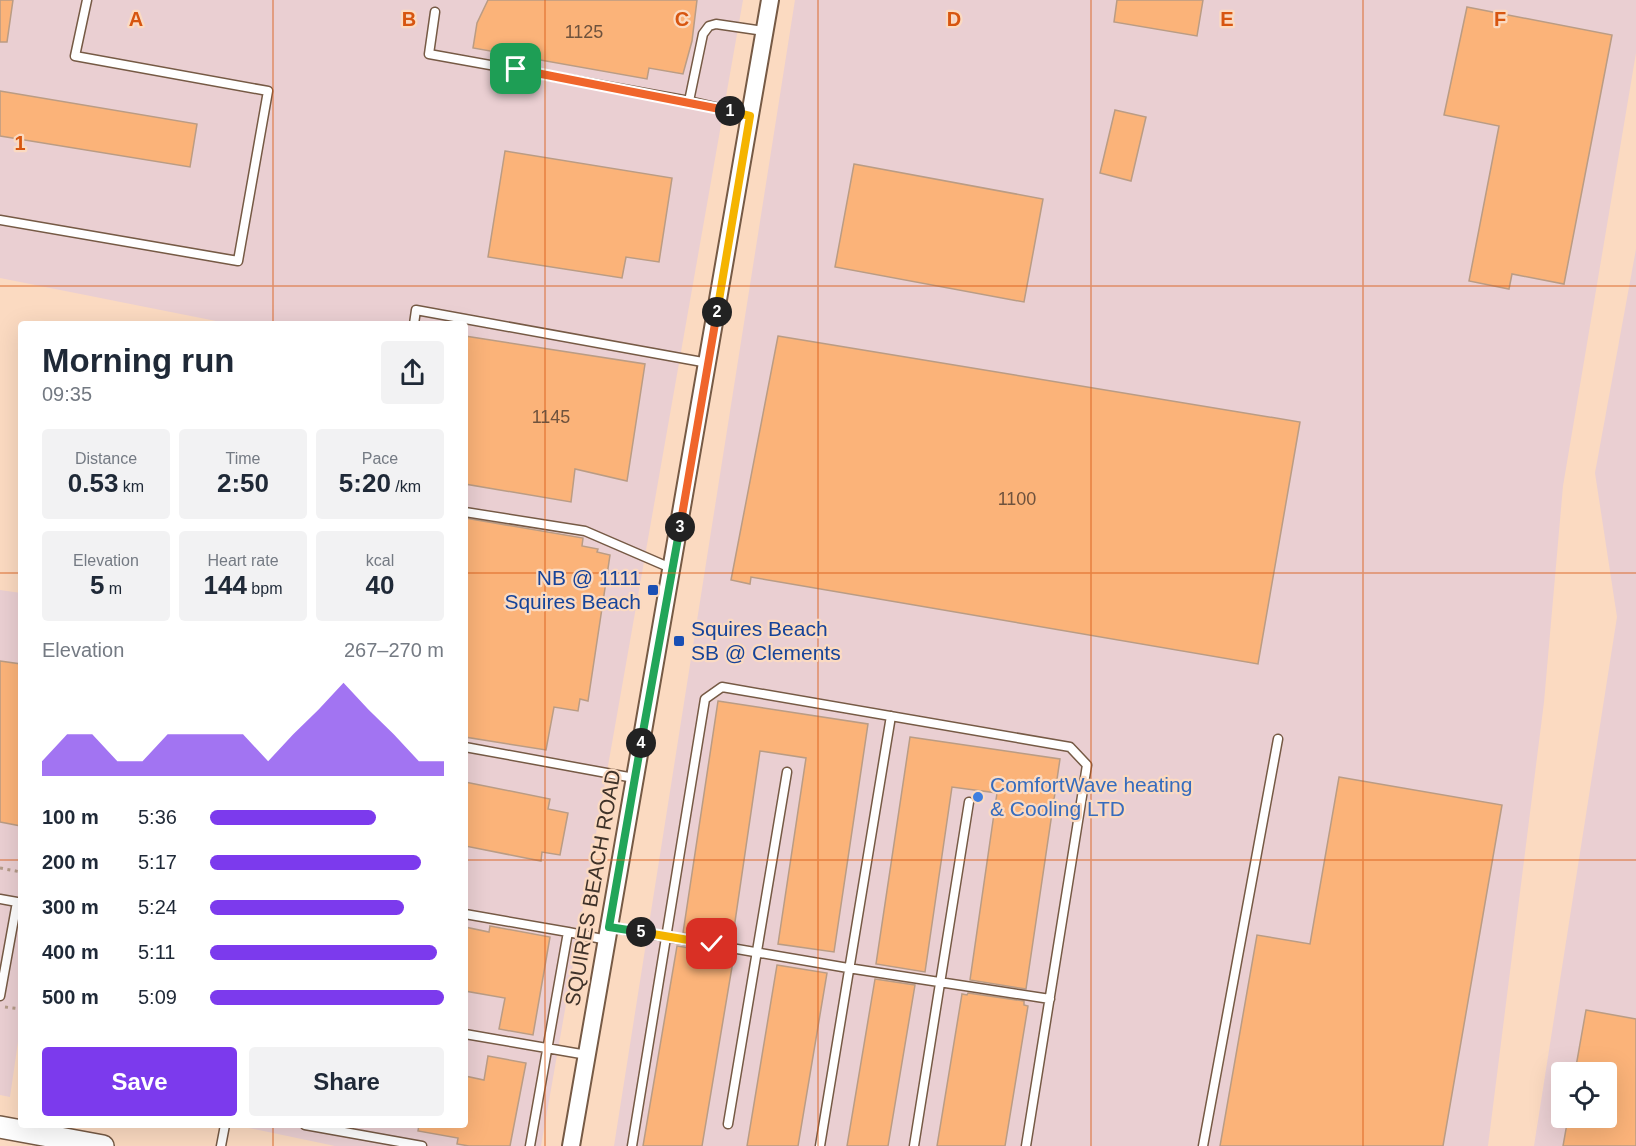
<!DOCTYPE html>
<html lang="en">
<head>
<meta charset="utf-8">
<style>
	:root { --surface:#fff; --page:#f2f2f3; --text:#1f2937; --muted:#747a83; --accent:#7c3aed }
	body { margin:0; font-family:Arial,sans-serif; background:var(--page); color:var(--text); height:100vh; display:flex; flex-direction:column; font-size:22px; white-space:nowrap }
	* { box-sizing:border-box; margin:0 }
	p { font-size:20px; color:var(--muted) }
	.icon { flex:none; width:33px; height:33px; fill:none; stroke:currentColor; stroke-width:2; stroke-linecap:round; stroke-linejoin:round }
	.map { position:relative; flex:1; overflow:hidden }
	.drawer { position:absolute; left:18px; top:321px; width:450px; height:807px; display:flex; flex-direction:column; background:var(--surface); border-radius:6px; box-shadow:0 6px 24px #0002 }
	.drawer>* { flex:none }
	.controls { position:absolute; left:1551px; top:1062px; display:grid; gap:12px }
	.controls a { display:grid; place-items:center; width:66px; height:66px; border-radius:6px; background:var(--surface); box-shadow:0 6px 24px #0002; font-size:30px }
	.pin { position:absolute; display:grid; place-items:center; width:51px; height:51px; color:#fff; margin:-26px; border-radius:12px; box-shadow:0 3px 9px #0006 }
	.km { position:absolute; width:30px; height:30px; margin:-15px; border-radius:50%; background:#222; color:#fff; font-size:16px; line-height:30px; text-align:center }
	.round { display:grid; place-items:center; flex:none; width:63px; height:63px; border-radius:6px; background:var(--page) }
	.overview { display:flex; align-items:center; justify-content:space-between; height:102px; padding:0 24px }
	h1 { font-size:33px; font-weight:600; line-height:45px }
	.stats { display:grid; grid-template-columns:repeat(3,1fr); gap:9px; height:102px; padding:6px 24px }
	.stats div { display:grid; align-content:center; border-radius:6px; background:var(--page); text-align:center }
	.stats b { font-size:26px; font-weight:600 }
	.stats small { font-size:16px; font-weight:400 }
	.stats p { font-size:16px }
	.chart { height:168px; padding:12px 24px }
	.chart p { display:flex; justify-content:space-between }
	.chart svg { width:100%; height:108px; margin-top:6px; fill:var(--accent); opacity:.7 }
	.primary-button { display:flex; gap:12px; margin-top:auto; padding:12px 24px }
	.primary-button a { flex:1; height:69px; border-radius:6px; background:var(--accent); color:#fff; font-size:24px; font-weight:600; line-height:69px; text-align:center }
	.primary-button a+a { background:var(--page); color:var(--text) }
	ul { padding:0 24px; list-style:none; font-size:20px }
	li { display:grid; grid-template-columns:96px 72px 1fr; align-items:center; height:45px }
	li i { height:15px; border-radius:8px; background:var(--accent) }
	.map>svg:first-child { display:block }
	.industrial { fill:#eacfd2; fill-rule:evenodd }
	.building { fill:#fbb379; stroke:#ba9c84; stroke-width:1.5 }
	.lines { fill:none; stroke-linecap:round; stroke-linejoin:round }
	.service-casing { stroke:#765a45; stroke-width:11 }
	.minor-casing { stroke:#765a45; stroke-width:20 }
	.tertiary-casing { stroke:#765a45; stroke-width:24 }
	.path { stroke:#b49b88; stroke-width:3; stroke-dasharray:3 4.5; stroke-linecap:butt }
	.service { stroke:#fff; stroke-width:8 }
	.minor { stroke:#fff; stroke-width:16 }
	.tertiary { stroke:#fff; stroke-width:21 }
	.split-1-casing { stroke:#fff; stroke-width:12 }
	.split-2-casing { stroke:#fff; stroke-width:12 }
	.split-3-casing { stroke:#fff; stroke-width:12 }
	.split-4-casing { stroke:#fff; stroke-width:12 }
	.split-5-casing { stroke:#fff; stroke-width:12 }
	.split-6-casing { stroke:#fff; stroke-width:12 }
	.split-1 { stroke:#f0652b; stroke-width:8 }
	.split-2 { stroke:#f5b400; stroke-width:8 }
	.split-3 { stroke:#f0652b; stroke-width:8 }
	.split-4 { stroke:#22a559; stroke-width:8 }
	.split-5 { stroke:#22a559; stroke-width:8 }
	.split-6 { stroke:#f5b400; stroke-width:8 }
	.grid { fill:none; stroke:#d7550f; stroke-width:1.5; stroke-opacity:0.55 }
	.transit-dot { fill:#1a4fb4; stroke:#fbdac1; stroke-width:2 }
	.shop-dot { fill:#3f7fe0; stroke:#fbdac1; stroke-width:2 }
	.labels { text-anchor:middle; stroke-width:4.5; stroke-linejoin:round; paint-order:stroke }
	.number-label { font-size:18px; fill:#6e523d }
	.transit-label { font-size:21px; fill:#164399; stroke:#fbdac1; text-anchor:end }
	.shop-label { font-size:21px; fill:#366cbe; stroke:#fbdac1; text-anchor:start }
	.street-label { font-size:21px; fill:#3f3229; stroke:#fbdac1 }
	.grid-label { font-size:20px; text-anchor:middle; font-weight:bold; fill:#d7550f; stroke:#fbdac1; stroke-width:4.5; stroke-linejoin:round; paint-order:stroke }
</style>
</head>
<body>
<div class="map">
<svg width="1636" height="1146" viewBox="0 0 1636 1146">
	<rect width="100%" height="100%" fill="#fbdac1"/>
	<path class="industrial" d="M0,0H743L541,1146H335L244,1127V1125H465V324H231L0,278Z
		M795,0H1636V53L1563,486L1544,702L1488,1146H614Z
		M1636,249V1146H1534L1617,617L1595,473ZM1562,1072H1606V1118H1562Z
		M0,590L21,593V1021L10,1097L0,1095Z"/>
	<path class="building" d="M0,0H13L7,42H0Z
		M488,0H697L692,41L683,74L649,68L647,79L473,48L477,23Z
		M1117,0H1203L1197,36L1114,22Z
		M1467,7L1612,35L1564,284L1512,274L1509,289L1469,281L1499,126L1444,115Z
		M0,91L197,124L190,167L0,136Z
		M1115,110L1146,117L1131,181L1100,173Z
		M505,151L672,178L659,262L626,257L622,278L488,257Z
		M854,164L1043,199L1024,302L835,267Z
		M465,336L645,364L627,481L575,469L571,502L465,484Z
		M778,336L1300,422L1258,664L751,577L750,584L731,580Z
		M465,518L583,538L582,546L598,549L597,552L610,555L588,701L580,699L578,711L554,707L546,750L465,737Z
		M0,661L21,664V826L0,822Z
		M718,701L868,724L834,952L778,944L806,758L760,751L732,942L683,933Z
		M910,737L1060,759L1026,989L970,980L997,793L952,787L925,972L876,964Z
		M1339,777L1502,805L1443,1146H1220L1257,935L1310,944Z
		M465,782L550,799L548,809L568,813L560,855L542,852L541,861L465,846Z
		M490,926L550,937L533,1035L499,1029L505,998L465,991V927L489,932Z
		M677,946L734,955L702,1146H643Z
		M777,965L827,973L798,1146H747Z
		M875,979L915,985L888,1146H847Z
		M968,993L1024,1001V1005L1028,1006L1005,1146H937L962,994L967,995Z
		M1586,1010L1636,1019V1146H1563L1568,1118H1606V1072H1575Z
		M488,1056L526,1063L510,1146H469L457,1144L458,1138L418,1131L419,1125H465V1076L484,1080Z"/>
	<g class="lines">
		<g class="service-casing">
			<path id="service" d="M435,12L429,54L689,101L750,115
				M689,101L703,34L709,26L716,24L764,31
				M0,220L238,261L268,91L75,56L87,0
				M414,324L416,310L708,363
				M465,512L585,531L673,569
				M465,747L634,778
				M0,899L17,902L0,996
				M465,914L568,932L530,1146
				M609,927L848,968L1050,999
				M568,932L607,940
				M465,1034L587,1055
				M728,1124L787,772
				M305,1125L422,1146
				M221,1146L225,1125
				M632,1146L705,699L722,687L1070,747L1087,765L1026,1146
				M820,1146L891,716
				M914,1146L969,802
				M1203,1146L1278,739"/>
		</g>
		<g class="minor-casing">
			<path id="minor" d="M571,1146L770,0"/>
		</g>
		<g class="tertiary-casing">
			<path id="tertiary" d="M0,1127L103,1146"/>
		</g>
		<path class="path" d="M0,868L21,872
			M5,1007L21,1009"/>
		<use href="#service" class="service"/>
		<use href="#minor" class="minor"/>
		<use href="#tertiary" class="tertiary"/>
	</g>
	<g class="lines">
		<g class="split-1-casing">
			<path id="split-1" d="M516,69L730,111"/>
		</g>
		<g class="split-2-casing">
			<path id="split-2" d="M717,312L750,116L730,111"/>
		</g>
		<g class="split-3-casing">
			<path id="split-3" d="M680,527L717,312"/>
		</g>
		<g class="split-4-casing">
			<path id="split-4" d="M641,743L680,527"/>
		</g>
		<g class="split-5-casing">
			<path id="split-5" d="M641,932L609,927L641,743"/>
		</g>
		<g class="split-6-casing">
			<path id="split-6" d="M641,932L712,944"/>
		</g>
		<use href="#split-1" class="split-1"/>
		<use href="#split-2" class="split-2"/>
		<use href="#split-3" class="split-3"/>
		<use href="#split-4" class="split-4"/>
		<use href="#split-5" class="split-5"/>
		<use href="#split-6" class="split-6"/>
	</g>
	<path class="grid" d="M273,0V324M545,0V1146M818,0V1146M1091,0V1146M1363,0V1146M0,286H1636M0,573H21M465,573H1636M0,860H21M465,860H1636M273,1125V1146"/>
	<g class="transit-dot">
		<rect x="647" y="584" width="12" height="12" rx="3"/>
		<rect x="673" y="635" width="12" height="12" rx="3"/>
	</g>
	<circle class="shop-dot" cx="978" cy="797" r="6"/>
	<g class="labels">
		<g class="number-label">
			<text x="584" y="38">1125</text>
			<text x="551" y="423">1145</text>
			<text x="1017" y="505">1100</text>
		</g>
		<g class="transit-label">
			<text x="641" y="585">NB @ 1111<tspan x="641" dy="24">Squires Beach</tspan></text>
			<text x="691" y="636" text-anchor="start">Squires Beach<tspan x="691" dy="24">SB @ Clements</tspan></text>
		</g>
		<g class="shop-label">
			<text x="990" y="792">ComfortWave heating<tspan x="990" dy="24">&amp; Cooling LTD</tspan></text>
		</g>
		<g class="street-label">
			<text transform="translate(593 888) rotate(-80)" y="7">SQUIRES BEACH ROAD</text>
		</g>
	</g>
	<g class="grid-label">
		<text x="136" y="26">A</text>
		<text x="409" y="26">B</text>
		<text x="682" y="26">C</text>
		<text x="954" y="26">D</text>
		<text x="1227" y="26">E</text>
		<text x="1500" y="26">F</text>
		<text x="20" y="150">1</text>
	</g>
</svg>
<div class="controls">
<a><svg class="icon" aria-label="locate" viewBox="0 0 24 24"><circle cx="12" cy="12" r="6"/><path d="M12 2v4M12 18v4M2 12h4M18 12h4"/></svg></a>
</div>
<div class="pin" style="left:516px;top:69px;background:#1e9e55"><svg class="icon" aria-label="arrive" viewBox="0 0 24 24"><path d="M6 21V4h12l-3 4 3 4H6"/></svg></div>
<div class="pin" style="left:712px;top:944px;background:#d93025"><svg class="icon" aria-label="check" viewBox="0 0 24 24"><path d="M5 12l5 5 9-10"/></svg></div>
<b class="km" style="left:730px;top:111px">1</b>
<b class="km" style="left:717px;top:312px">2</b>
<b class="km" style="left:680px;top:527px">3</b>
<b class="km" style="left:641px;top:743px">4</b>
<b class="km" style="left:641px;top:932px">5</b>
<section class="drawer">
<div class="overview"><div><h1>Morning run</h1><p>09:35</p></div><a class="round"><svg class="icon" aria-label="share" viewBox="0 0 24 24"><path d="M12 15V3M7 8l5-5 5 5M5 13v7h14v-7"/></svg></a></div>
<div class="stats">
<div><p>Distance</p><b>0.53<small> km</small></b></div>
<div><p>Time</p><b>2:50</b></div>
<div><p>Pace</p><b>5:20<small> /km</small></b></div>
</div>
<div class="stats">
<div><p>Elevation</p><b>5<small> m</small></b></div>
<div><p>Heart rate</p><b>144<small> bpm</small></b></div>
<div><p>kcal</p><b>40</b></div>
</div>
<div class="chart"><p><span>Elevation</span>267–270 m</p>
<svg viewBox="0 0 160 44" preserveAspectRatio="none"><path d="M0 44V38L10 27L20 27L30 38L40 38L50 27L60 27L70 27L80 27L90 38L100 27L110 17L120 6L130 17L140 27L150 38L160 38V44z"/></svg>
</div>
<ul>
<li><b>100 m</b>5:36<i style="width:71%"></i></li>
<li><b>200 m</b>5:17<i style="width:90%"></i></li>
<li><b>300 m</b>5:24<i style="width:83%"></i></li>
<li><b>400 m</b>5:11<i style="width:97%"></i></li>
<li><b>500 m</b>5:09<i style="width:100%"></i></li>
</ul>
<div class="primary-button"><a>Save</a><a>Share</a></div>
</section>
</div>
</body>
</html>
